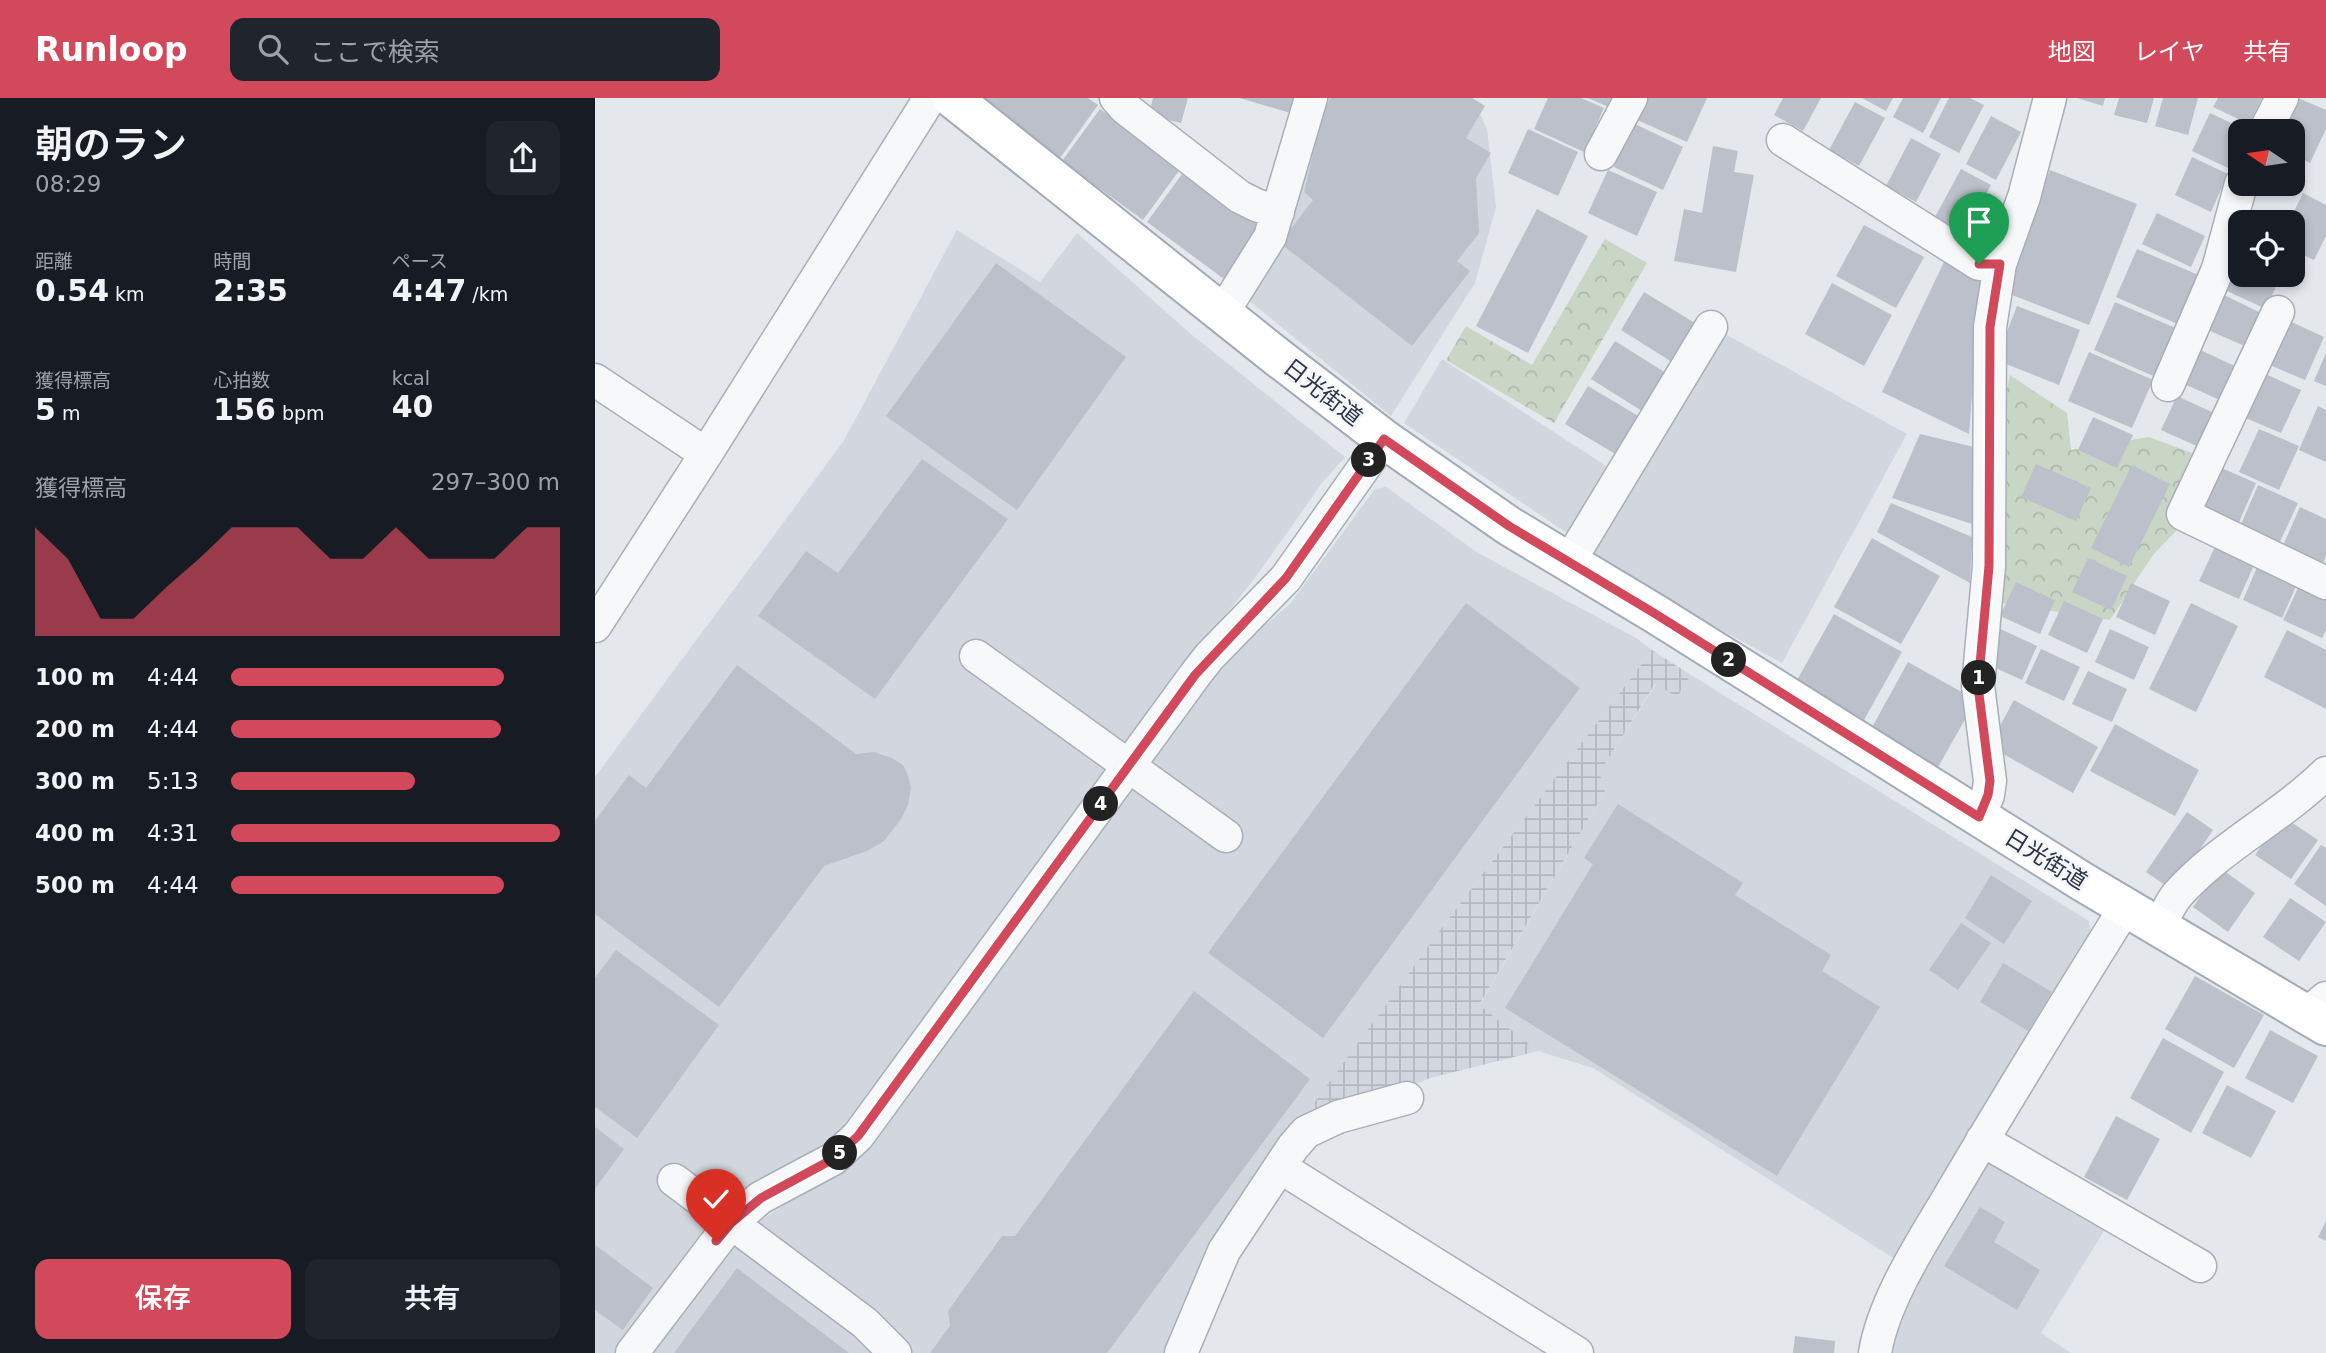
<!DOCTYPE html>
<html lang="ja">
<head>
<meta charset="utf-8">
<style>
	:root { --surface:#171b24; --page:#20242c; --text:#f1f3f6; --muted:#9ea1a6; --accent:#d1495b }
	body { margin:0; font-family:"DejaVu Sans","Noto Sans JP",sans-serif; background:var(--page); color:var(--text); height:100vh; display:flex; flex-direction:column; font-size:26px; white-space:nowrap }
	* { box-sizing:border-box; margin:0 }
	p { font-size:23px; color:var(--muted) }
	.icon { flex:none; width:38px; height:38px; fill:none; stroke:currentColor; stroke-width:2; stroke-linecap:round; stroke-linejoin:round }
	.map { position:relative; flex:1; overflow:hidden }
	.details { display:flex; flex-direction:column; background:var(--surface); width:595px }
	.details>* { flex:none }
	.needle { width:46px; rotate:283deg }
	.buttons { position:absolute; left:1633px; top:21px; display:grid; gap:14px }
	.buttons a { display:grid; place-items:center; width:77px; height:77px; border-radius:14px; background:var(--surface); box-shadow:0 4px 10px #0003; font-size:35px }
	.pin { position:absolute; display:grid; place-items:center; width:60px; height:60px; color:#fff; margin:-72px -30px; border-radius:50% 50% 50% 0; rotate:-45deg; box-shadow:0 0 7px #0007 }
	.pin .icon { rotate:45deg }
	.km { position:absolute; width:35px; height:35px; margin:-18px; border-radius:50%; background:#222; color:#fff; font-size:19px; line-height:35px; text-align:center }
	.round { display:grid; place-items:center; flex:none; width:74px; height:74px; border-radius:14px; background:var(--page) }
	.headline { display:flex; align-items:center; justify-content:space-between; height:119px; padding:0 35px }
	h1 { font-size:38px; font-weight:600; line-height:52px }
	.figures { display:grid; grid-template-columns:repeat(3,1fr); gap:10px; height:119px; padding:7px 35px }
	.figures div { display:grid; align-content:center }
	.figures b { font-size:30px; font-weight:600 }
	.figures small { font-size:19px; font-weight:400 }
	.figures p { font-size:19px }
	.chart { height:196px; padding:14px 35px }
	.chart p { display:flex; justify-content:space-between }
	.chart svg { width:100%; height:126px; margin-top:7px; fill:var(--accent); opacity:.7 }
	.primary-button { display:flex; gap:14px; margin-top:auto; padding:14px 35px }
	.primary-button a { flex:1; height:80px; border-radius:14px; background:var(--accent); color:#fff; font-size:28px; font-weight:600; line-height:80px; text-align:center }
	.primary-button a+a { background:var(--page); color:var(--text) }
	ul { padding:0 35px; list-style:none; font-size:23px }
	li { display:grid; grid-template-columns:112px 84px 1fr; align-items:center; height:52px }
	li i { height:18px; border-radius:9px; background:var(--accent) }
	header { display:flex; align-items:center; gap:42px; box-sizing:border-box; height:98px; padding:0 35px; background:var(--accent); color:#fff }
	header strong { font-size:33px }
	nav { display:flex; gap:38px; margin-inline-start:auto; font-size:24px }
	.search { width:490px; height:63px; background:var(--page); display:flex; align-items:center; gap:18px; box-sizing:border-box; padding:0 24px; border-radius:14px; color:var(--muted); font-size:26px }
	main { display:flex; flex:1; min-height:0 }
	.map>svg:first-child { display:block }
	.built { fill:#d2d6de }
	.industrial { fill:url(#industrial-grid) }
	.forest { fill:url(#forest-crowns) }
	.building { fill:#bbc0ca }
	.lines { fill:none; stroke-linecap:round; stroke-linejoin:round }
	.minor-casing { stroke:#a9aeb7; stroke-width:35 }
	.major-casing { stroke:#a3abb8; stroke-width:42 }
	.minor { stroke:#f7f8fa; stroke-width:32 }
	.major { stroke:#fff; stroke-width:38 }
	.route-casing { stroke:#fff; stroke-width:14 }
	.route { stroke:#d1495b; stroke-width:9 }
	.labels { text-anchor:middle; stroke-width:5; stroke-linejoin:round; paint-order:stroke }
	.street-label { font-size:23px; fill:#2b3445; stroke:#f4f6f9 }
</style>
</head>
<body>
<header>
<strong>Runloop</strong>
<div class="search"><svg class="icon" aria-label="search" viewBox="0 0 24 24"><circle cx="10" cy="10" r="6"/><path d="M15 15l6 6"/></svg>ここで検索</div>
<nav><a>地図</a><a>レイヤ</a><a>共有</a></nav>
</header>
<main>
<section class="details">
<div class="headline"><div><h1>朝のラン</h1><p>08:29</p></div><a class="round"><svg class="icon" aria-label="share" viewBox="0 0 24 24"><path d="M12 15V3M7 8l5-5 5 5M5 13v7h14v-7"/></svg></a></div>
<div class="figures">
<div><p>距離</p><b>0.54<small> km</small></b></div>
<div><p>時間</p><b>2:35</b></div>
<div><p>ペース</p><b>4:47<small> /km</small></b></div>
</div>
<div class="figures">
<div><p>獲得標高</p><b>5<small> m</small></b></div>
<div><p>心拍数</p><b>156<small> bpm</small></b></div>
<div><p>kcal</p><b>40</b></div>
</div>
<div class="chart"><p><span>獲得標高</span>297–300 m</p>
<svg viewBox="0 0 160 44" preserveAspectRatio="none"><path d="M0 44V6L10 17L20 38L30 38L40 27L50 17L60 6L70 6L80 6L90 17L100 17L110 6L120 17L130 17L140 17L150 6L160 6V44z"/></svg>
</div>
<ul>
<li><b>100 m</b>4:44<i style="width:83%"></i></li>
<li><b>200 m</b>4:44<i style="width:82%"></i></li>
<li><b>300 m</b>5:13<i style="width:56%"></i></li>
<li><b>400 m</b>4:31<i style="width:100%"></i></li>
<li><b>500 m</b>4:44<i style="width:83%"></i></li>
</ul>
<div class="primary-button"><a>保存</a><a>共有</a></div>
</section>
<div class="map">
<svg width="1731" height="1255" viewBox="0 0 1731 1255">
	<defs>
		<pattern id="industrial-grid" width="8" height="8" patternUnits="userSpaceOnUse" patternTransform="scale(1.75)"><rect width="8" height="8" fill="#d2d6de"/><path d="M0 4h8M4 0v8" fill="none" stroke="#b4b8c0"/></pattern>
		<pattern id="forest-crowns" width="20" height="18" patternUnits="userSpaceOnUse" patternTransform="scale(1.75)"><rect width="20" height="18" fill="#c9d6c5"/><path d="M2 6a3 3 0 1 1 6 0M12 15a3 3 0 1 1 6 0" fill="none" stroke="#adb8ab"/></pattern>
	</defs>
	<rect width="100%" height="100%" fill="#e4e7ec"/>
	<path class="built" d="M722,0H878L892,31L901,109L880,185L796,318L652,201Z
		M362,132L445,184L482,135L597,237L750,359L727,385L660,480L603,551L245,1037L218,1055L23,1255H0V679L248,344Z
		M1121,231L1312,336L1187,565L996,461Z
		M847,261L1014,370L972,435L809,325Z
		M791,389L883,455L1041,540L1057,552L849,827L578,1255H58L134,1150L148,1134L247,1069L619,576L640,552L695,506L780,391Z
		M1096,577L1494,823L1496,843L1303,1163L998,970L943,953L884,908L1014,686L1002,678L1061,586L1082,599Z
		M1402,1064L1512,1128L1446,1235L1476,1255H1288L1289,1248L1382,1069Z"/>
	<path class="industrial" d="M1057,552L1096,577L1082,599L1060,586L1003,677L1014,686L884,907L943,953L835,980L805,993L704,1026L849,827Z"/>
	<path class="forest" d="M1010,141L1052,165L959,325L851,262L871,228L937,267Z
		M1415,277L1472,315L1476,352L1554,339L1597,355L1583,431L1558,457L1515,522L1401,504L1410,300Z"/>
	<path class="building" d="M384,0H493L503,7L465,60Z
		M558,0H593L586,25L554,17Z
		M644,0H703L699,16Z
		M736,0H877L890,8L871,40L896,55L881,80L884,135L862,163L875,173L817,248L685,145L718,102L709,94L728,13Z
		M953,0H986L1009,10L989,54L939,31Z
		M993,0H1020L1016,10Z
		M1052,0H1112L1092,44L1042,22Z
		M1188,0H1226L1208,33L1179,17Z
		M1267,0H1298L1291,13Z
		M1308,0H1346L1328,35L1298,19Z
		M1354,0H1375L1389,7L1364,55L1334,39Z
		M1482,0H1510L1508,8Z
		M1524,0H1559L1552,25L1519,17Z
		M1568,0H1603L1593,37L1560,28Z
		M1623,0H1667L1654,26L1618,9Z
		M1703,0L1731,12V31L1715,65L1698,57V33H1686Z
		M1260,4L1290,20L1264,68L1234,52Z
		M505,11L586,70L548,122L467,63Z
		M1615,15L1653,33H1645V44L1633,70L1597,53Z
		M1396,18L1426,34L1401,82L1371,66Z
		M1038,25L1088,49L1068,92L1019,69Z
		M933,31L983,54L963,98L913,75Z
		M1316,40L1346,56L1321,104L1291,88Z
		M1118,48L1143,53L1139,74L1159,77L1141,174L1079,163L1089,111L1107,115Z
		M1597,59L1633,76L1616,114L1580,97Z
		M1366,71L1396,87L1370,134L1340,119Z
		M590,72L671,131L633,184L552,124Z
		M1013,72L1062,94L1042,138L993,115Z
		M1455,72L1542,106L1494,227L1407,193Z
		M1708,95L1731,107V138L1719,162L1698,152V124H1694Z
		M942,111L993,138L933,255L881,228Z
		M1562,115L1610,138L1596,169L1547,146Z
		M1269,127L1329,159L1301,210L1241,178Z
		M1542,151L1606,178L1585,227L1521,199Z
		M1349,164L1386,182L1374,336L1287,294Z
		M1645,164V177H1686L1671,211L1632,193Z
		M401,165L531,259L422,412L291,318Z
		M1237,185L1297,217L1269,268L1210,236Z
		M1049,194L1100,225L1077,264L1026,232Z
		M1629,197L1668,216L1652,249L1613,232Z
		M1520,204L1583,231L1563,280L1499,252Z
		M1422,208L1485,232L1464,287L1401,262Z
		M1690,221L1729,239L1710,282L1670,265Z
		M1020,243L1071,275L1047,313L996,281Z
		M1603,251L1642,269L1627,303L1587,285Z
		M1494,254L1558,282L1537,330L1473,303Z
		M1731,255V288L1719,283Z
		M1666,274L1706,292L1686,335L1646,318Z
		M993,288L1045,319L1022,357L970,326Z
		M1582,298L1621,316L1606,350L1566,332Z
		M1723,308L1731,312V364L1704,352Z
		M1498,319L1538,337L1522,370L1483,352Z
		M1664,331L1704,348L1684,392L1644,374Z
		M1325,336L1383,350L1380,427L1297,400Z
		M327,361L413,421L280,601L163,518L211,453L243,475Z
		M1441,366L1496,390L1481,423L1426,399Z
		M1537,367L1575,386L1534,469L1496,450Z
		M1622,368L1661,385L1642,429L1602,411Z
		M1663,387L1703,405L1683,448L1644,431Z
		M1296,405L1377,439L1375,485L1282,434Z
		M1705,409L1731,421V458L1726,470L1686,452Z
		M1277,440L1345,478L1306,546L1239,509Z
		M1620,449L1659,467L1644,501L1604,483Z
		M1493,460L1532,478L1516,512L1477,494Z
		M1663,467L1702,486L1687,520L1648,502Z
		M1421,484L1460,502L1445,536L1405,518Z
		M1536,485L1575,503L1560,537L1521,519Z
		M1704,488L1731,501V532L1727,540L1688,522Z
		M1469,503L1508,521L1492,555L1453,537Z
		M871,505L985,590L728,940L613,855Z
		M1596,505L1643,528L1601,614L1554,591Z
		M1239,516L1307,554L1269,622L1201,584Z
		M1403,530L1442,548L1427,582L1387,564Z
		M1515,531L1554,549L1539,582L1500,564Z
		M1692,532L1731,552V611L1669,579Z
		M1446,551L1485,569L1469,603L1430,585Z
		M1313,564L1381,602L1342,671L1275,633Z
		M142,567L261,656L279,654L297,660L308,667L313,677L316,690L313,707L306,721L289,743L272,753L229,768L124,909L0,816V723L34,677L51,690Z
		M1493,573L1532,591L1517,624L1477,606Z
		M1419,602L1503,649L1478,695L1394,648Z
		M1520,626L1604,672L1580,718L1495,673Z
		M1023,706L1148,785L1140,797L1236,857L1227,873L1285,909L1182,1078L910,910L998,766L989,760Z
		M1592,714L1618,732L1577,792L1551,774Z
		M1687,718L1723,742L1696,781L1660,757Z
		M1726,747L1731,750V808L1699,786Z
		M1625,770L1660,795L1633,834L1598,809Z
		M1396,777L1437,803L1409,846L1370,820Z
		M1695,800L1731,824L1704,863L1668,839Z
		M1366,825L1396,845L1363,892L1334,872Z
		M21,852L124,927L42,1040L0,1009V880Z
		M1408,865L1457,894L1433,933L1385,904Z
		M1600,878L1669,917L1639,970L1570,931Z
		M599,893L715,981L512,1255H335L355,1228L353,1213L407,1138H420Z
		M1675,932L1723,958L1698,1005L1650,980Z
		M1568,940L1629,974L1596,1035L1535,1000Z
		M1632,987L1681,1013L1656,1060L1607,1035Z
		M1521,1018L1565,1041L1532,1102L1489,1079Z
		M0,1029L29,1051L0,1091Z
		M1385,1109L1410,1124L1399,1144L1445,1172L1422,1212L1349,1168Z
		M1731,1123V1143L1723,1139Z
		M0,1147L58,1190L28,1232L0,1212Z
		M142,1170L254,1255H79Z
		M1200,1238L1240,1243L1239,1255H1198Z"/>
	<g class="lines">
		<g class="minor-casing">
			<path id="minor" d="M521,0L530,10L645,99L661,107L683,114
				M1670,33L1687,0
				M1188,42L1384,166H1405
				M1006,56L1036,0
				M628,214L675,139L716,0
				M1683,214L1588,416L1731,485
				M0,282L111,356
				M1573,287L1623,171L1646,86
				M974,464L1116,229
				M0,528L111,356L335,0
				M381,558L631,738
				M1384,719L1393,697L1395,683L1383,588L1394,468L1395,229L1405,166L1429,99L1455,0
				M1564,829C1570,818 1575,805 1583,796C1626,748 1685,720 1731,675
				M1712,916L1731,900
				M1387,1042L1605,1168
				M685,1069L982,1255
				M79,1082L270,1225L300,1255
				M37,1255L136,1125L165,1100L238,1061L263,1038L600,577L614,559L691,480L789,341
				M586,1255L629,1153L698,1049L711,1034L743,1019L812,1000
				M1280,1255C1289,1200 1330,1140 1358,1092C1414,997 1472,903 1530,810"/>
		</g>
		<g class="major-casing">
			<path id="major" d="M357,0L681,258L789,341L914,428L1059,515L1488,784L1731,928"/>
		</g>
		<use href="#minor" class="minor"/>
		<use href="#major" class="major"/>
	</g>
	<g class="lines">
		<g class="route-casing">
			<path id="route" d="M121,1143L136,1125L166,1100L238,1061L263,1038L600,577L691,480L789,341L914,428L1059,515L1384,719L1393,697L1395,683L1383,588L1394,468L1395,229L1405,166H1384"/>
		</g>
		<use href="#route" class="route"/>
	</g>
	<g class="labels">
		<g class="street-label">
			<text transform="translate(728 294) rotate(38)" y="8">日光街道</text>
			<text transform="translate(1451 761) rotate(32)" y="8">日光街道</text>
		</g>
	</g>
</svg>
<div class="buttons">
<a><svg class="needle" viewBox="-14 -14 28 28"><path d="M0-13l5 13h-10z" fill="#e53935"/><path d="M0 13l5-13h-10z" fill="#9ea1a6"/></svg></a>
<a><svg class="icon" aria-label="locate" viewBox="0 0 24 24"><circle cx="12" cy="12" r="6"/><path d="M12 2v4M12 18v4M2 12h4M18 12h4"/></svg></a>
</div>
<div class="pin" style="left:1384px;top:166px;background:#1e9e55"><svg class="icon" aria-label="arrive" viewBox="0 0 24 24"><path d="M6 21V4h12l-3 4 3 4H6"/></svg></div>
<div class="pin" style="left:121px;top:1143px;background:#d93025"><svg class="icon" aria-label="check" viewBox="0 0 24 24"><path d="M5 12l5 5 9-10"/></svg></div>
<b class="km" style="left:1384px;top:580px">1</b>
<b class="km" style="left:1134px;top:562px">2</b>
<b class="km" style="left:774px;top:362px">3</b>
<b class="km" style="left:506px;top:706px">4</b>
<b class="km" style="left:245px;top:1055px">5</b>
</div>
</main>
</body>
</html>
